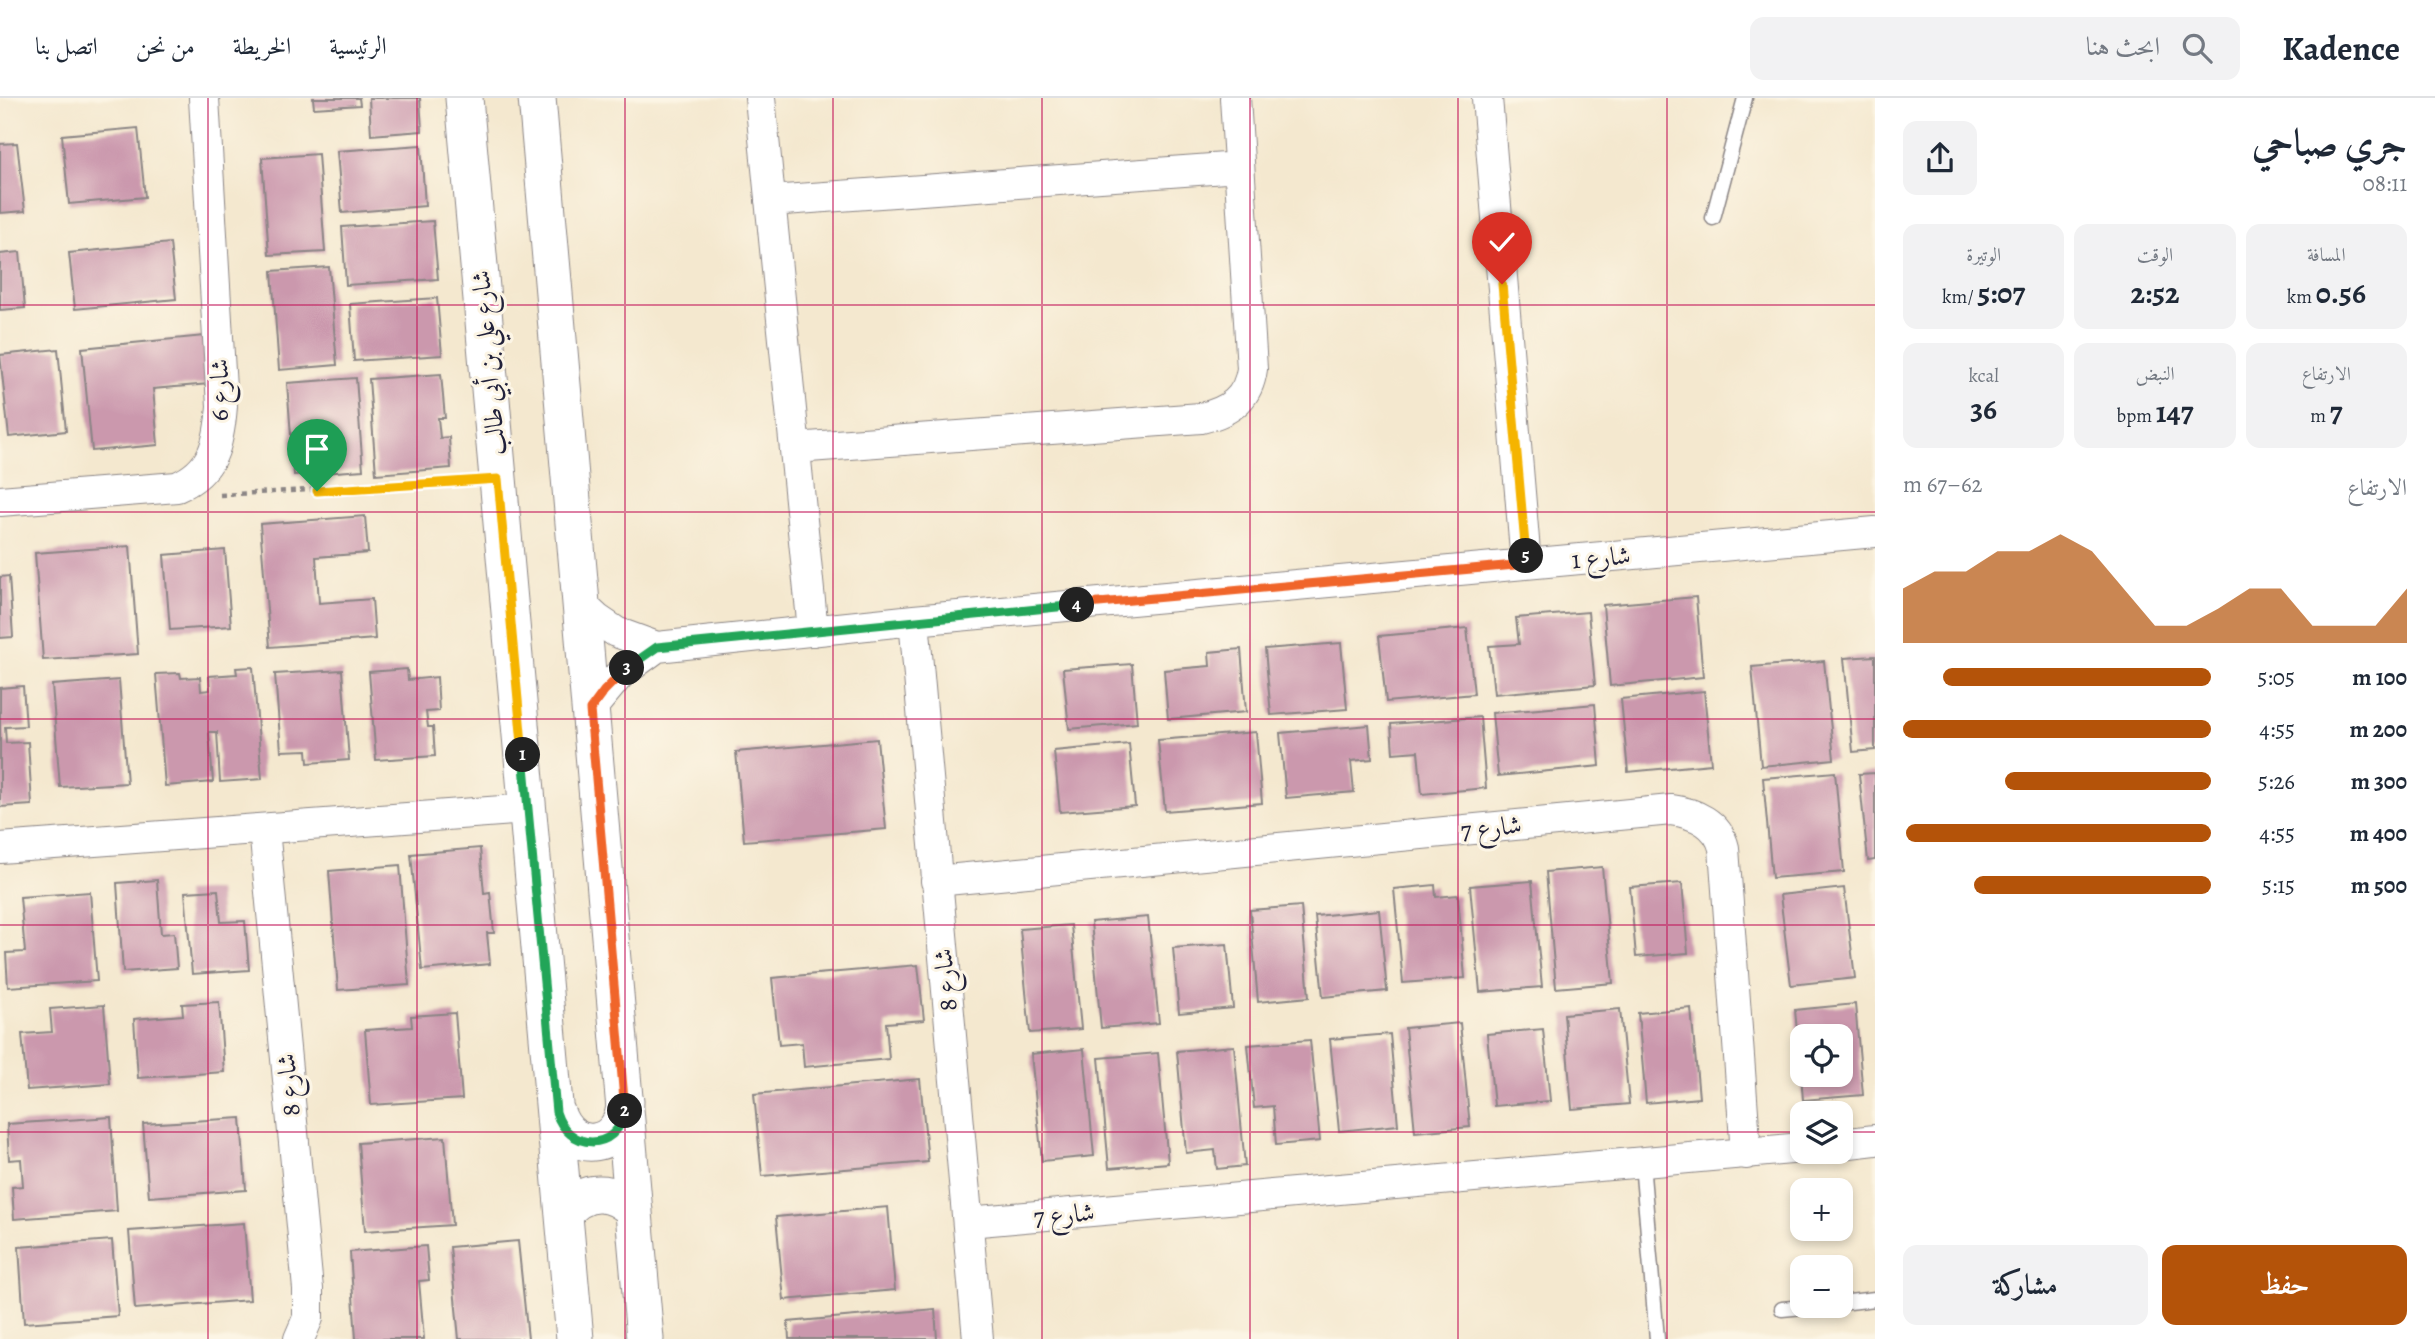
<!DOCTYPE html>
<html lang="ar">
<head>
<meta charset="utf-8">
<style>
	:root { --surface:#fff; --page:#f2f2f3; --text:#1f2937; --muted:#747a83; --line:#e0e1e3; --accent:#b45309 }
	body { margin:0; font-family:Alegreya,Amiri,serif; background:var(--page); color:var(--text); direction:rtl; height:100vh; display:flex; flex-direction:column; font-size:26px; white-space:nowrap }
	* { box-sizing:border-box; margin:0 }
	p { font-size:23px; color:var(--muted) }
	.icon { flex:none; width:38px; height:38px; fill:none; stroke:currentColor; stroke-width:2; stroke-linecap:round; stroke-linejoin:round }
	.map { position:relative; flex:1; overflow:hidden; direction:ltr }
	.drawer { display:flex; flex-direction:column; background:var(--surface); width:560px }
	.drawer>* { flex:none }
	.controls { position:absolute; left:1790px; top:926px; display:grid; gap:14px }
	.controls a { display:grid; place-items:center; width:63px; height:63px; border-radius:14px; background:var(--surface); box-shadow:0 4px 10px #0003; font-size:35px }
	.pin { position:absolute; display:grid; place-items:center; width:60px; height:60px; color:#fff; margin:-72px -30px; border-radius:50% 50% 50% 0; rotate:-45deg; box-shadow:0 0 7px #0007 }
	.pin .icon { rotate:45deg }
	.km { position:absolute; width:35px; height:35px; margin:-18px; border-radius:50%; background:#222; color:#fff; font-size:19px; line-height:35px; text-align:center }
	.round { display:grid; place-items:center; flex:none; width:74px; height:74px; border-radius:14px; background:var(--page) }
	.head { display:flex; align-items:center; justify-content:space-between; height:119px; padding:0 28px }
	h1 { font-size:38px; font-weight:700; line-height:52px }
	.metrics { display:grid; grid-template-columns:repeat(3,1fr); gap:10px; height:119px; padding:7px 28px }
	.metrics div { display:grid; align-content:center; border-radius:14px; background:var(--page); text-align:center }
	.metrics b { font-size:30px; font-weight:700 }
	.metrics small { font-size:19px; font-weight:400 }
	.metrics p { font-size:19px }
	.chart { height:196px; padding:14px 28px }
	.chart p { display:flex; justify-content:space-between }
	.chart svg { width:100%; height:126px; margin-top:7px; fill:var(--accent); opacity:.7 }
	.action { display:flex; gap:14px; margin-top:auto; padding:14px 28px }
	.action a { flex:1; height:80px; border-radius:14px; background:var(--accent); color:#fff; font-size:28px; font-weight:700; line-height:80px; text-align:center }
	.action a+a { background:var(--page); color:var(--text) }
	ul { padding:0 28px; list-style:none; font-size:23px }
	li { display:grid; grid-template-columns:112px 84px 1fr; align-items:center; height:52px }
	li i { height:18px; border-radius:9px; background:var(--accent) }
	header { display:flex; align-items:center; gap:42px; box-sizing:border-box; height:98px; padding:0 35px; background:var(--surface); border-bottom:2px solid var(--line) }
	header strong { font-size:33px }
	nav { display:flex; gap:38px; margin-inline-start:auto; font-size:24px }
	.search { width:490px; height:63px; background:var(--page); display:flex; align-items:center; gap:18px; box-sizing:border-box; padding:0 24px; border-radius:14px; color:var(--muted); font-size:26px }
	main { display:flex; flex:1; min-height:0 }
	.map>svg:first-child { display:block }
	.building { fill:#cb98ad }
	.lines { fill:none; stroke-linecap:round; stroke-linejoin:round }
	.service-casing { stroke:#8b8585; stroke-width:17 }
	.minor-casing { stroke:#8b8585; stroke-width:32 }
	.tertiary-casing { stroke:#8b8585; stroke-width:39 }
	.path { stroke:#8b8585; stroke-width:4.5; stroke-dasharray:5 5; stroke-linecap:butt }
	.service { stroke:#fff; stroke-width:14 }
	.minor { stroke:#fff; stroke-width:30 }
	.tertiary { stroke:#fff; stroke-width:37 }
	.split-1-casing { stroke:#fff; stroke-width:14 }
	.split-2-casing { stroke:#fff; stroke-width:14 }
	.split-3-casing { stroke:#fff; stroke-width:14 }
	.split-4-casing { stroke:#fff; stroke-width:14 }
	.split-5-casing { stroke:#fff; stroke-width:14 }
	.split-6-casing { stroke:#fff; stroke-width:14 }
	.split-1 { stroke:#f5b400; stroke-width:9 }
	.split-2 { stroke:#22a559; stroke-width:9 }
	.split-3 { stroke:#f0652b; stroke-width:9 }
	.split-4 { stroke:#22a559; stroke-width:9 }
	.split-5 { stroke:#f0652b; stroke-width:9 }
	.split-6 { stroke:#f5b400; stroke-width:9 }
	.grid { fill:none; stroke:#c2185b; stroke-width:2; stroke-opacity:0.55 }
	.labels { text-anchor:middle; stroke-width:6; stroke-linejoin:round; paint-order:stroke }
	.street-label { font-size:26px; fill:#22223b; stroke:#fcf5e5 }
</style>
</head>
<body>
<header>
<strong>Kadence</strong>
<div class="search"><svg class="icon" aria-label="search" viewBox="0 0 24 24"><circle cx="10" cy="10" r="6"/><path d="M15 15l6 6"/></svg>ابحث هنا</div>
<nav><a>الرئيسية</a><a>الخريطة</a><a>من نحن</a><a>اتصل بنا</a></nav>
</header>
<main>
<section class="drawer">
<div class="head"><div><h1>جري صباحي</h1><p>08:11</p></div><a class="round"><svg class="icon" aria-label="share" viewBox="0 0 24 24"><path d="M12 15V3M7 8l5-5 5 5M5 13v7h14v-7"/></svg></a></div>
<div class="metrics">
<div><p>المسافة</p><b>0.56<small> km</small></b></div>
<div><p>الوقت</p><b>2:52</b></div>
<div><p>الوتيرة</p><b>5:07<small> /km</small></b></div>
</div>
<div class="metrics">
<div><p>الارتفاع</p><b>7<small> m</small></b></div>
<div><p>النبض</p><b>147<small> bpm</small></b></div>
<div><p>kcal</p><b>36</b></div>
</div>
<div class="chart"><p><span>الارتفاع</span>62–67 m</p>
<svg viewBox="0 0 160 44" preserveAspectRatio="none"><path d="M0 44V25L10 19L20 19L30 12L40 12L50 6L60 12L70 25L80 38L90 38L100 32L110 25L120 25L130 38L140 38L150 38L160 25V44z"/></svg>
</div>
<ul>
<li><b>100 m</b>5:05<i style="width:87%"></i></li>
<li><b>200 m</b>4:55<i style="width:100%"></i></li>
<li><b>300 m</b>5:26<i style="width:67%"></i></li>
<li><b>400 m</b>4:55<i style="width:99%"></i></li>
<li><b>500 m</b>5:15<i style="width:77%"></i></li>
</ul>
<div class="action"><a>حفظ</a><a>مشاركة</a></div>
</section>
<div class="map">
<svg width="1875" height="1241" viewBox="0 0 1875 1241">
	<rect width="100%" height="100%" fill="#fcf5e5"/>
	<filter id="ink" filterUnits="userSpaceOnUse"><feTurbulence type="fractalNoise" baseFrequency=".0143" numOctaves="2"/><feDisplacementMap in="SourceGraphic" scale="14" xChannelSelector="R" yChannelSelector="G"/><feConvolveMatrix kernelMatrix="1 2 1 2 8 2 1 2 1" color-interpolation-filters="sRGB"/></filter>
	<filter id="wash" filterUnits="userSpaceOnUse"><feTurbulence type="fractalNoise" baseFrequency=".00686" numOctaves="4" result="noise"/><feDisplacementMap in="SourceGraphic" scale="28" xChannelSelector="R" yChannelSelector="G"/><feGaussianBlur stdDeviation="1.57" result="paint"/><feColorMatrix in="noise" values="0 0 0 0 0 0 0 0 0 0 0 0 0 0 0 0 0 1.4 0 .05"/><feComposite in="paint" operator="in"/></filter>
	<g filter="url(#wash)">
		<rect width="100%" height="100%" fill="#f4e8cf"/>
		<g id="blocks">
			<path class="building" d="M313,0H359L360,7L314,10Z
				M369,0H420L422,33L371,37Z
				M138,30L145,99L69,106L62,37Z
				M17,45L25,113L0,115V46Z
				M421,47L425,108L342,115L337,53Z
				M318,56L325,154L269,157L262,60Z
				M433,123L438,181L346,187L342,129Z
				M170,145L176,201L75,211L69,155Z
				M20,154L25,210L0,212V156Z
				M329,169L337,267L279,272L272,173Z
				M437,200L442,257L354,263L350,206Z
				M204,238L209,286L153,291L158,347L92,353L82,250Z
				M58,251L66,333L9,339L0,257Z
				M441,276L445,320H438L440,340L449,339L451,370L376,376L369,281Z
				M356,280L363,372L294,377L287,285Z
				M365,418L368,455L316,459L319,505L372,501L375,541L270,549L260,426Z
				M130,448L138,556L43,562L35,455Z
				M225,452L231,528L170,532L164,457Z
				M9,478L13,539L0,540V479Z
				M1696,499L1703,579L1610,588L1603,507Z
				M1588,514L1595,587L1494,596L1489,548L1519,546L1516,520Z
				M1467,530L1474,596L1386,604L1379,538Z
				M1341,545L1347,611L1271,617L1265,551Z
				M1241,551L1246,614L1168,621L1164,572L1210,568L1209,554Z
				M1875,558V652L1853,654L1844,560Z
				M1824,563L1834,661L1761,668L1752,569Z
				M1132,566L1137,625L1069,631L1063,571Z
				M253,569L262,681L220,684L217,634H209L213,684L165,688L156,576L180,575L181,580L200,579L201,593L210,592L209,578L237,576L236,570Z
				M407,571L408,582L437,579L439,613L426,614L428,629H433L435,658L376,662L369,574Z
				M342,572L349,662L308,665L307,652L281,653L275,576Z
				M119,582L127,685L60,689L52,587Z
				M23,588L26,628L5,629L6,645L28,644L32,707L0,709V590Z
				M1704,593L1711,666L1628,674L1621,601Z
				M1595,606L1600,668L1498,678L1492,615Z
				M1480,619L1486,690L1422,696L1418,653L1393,655L1391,626Z
				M1369,627L1372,661L1351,663L1354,694L1286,700L1280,635Z
				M1256,634L1262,705L1165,713L1158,642Z
				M877,641L886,731L744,743L736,654Z
				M1129,646L1135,708L1060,714L1054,653Z
				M1835,674L1844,774L1772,780L1763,680Z
				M1875,675V762L1868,763L1859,676Z
				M480,750L484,795L490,794L494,835H487L490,866L422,872L411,756Z
				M400,767L409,887L338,892L329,773Z
				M1602,769L1613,885L1556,890L1546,774Z
				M157,782L161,836L174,835L177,870L123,874L117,785Z
				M1532,783L1542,889L1480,894L1470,788Z
				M1682,785L1688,855L1636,859L1630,789Z
				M1435,787L1436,799L1458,797L1465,880L1403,885L1394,791Z
				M1844,790L1855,880L1791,887L1780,797Z
				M218,792L221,824L245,823L249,872L192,876L185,794Z
				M90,794L97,883L8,889L6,855L25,854L20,799Z
				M1301,808L1309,899L1258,904L1250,812Z
				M1379,812L1387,893L1323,899L1315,818Z
				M1148,819L1159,925L1101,930L1091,824Z
				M1071,827L1081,931L1030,935L1020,831Z
				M1227,846L1233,910L1179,915L1173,850Z
				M918,867L924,922L886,925L889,961L804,969L802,945L779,947L772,880Z
				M219,904L224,974L138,980L134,921L183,917L182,906Z
				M1855,906L1863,997L1803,1002L1801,976H1841V938H1802V975H1801L1795,912Z
				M104,907L110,986L27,992L22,936L52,934L50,911Z
				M1691,910L1699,1000L1646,1005L1638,915Z
				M1620,911L1629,1006L1572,1011L1564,916Z
				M455,915L462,1001L371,1007L365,932L412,929L411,918Z
				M1460,925L1470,1029L1415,1034L1405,930Z
				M1543,931L1550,1003L1494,1008L1487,936Z
				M1390,936L1398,1027L1339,1033L1330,941Z
				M1310,942L1320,1043L1276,1047L1273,1008L1254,1010L1248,947Z
				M1234,948L1245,1068L1217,1071L1215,1052L1186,1055L1177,953Z
				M1084,951L1094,1058L1042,1063L1031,956Z
				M1158,955L1168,1065L1109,1070L1099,960Z
				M920,981L928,1064L762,1078L754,996Z
				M111,1019L117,1113L14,1121L12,1089L23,1088L21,1061L9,1062L7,1026Z
				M241,1020L246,1092L149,1099L143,1026Z
				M445,1039L452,1127L365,1133L358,1045Z
				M888,1109L895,1192L784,1202L776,1119Z
				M244,1125L250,1202L135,1211L129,1133Z
				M112,1142L118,1218L24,1225L19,1149Z
				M518,1143L528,1241H459L450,1149Z
				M426,1148L429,1182L419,1183L424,1241H356L350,1154Z
				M935,1211L937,1241H789L788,1224Z"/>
		</g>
	</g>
	<g filter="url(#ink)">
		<use href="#blocks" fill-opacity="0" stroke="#8b8585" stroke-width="2"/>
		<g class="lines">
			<g class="service-casing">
				<path id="service" d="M1713,120L1745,0
					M1642,1065L1657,1241
					M1841,1205L1875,1201
					M1782,1211L1814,1208"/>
			</g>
			<g class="minor-casing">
				<path id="minor" d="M760,0L813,533
					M1487,0L1526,466
					M770,103L1239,69
					M795,350L1201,320C1229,314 1248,301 1252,271L1235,0
					M0,403L177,389C214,373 219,345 222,308L204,0
					M581,506L597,521L616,534L657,549L914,522L1875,434
					M914,522L978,1241
					M590,612L620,576L657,549
					M264,731L308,1191V1220L299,1241
					M0,750L528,711
					M936,783L1671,712C1695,715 1718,725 1724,750L1746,1056
					M1841,1046L1875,1042
					M968,1124L1802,1050"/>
			</g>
			<g class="tertiary-casing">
				<path id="tertiary" d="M464,0L575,1241
					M537,0L645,1241
					M556,1014C570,1060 625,1051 625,1003
					M564,1115C584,1090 613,1090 634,1113"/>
			</g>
			<path class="path" d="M220,397L466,383"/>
			<use href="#service" class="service"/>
			<use href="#minor" class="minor"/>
			<use href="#tertiary" class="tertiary"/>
		</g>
	</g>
	<g class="lines" filter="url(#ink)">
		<g class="split-1-casing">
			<path id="split-1" d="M317,393L498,381L523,657"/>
		</g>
		<g class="split-2-casing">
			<path id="split-2" d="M523,657L556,1014C568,1053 616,1055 625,1013"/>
		</g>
		<g class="split-3-casing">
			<path id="split-3" d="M625,1013L590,612L604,593L627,570"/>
		</g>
		<g class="split-4-casing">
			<path id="split-4" d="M627,570L657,549L1077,507"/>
		</g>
		<g class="split-5-casing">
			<path id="split-5" d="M1077,507L1526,466V458"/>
		</g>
		<g class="split-6-casing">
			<path id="split-6" d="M1502,186L1526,458"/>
		</g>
		<use href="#split-1" class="split-1"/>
		<use href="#split-2" class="split-2"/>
		<use href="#split-3" class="split-3"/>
		<use href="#split-4" class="split-4"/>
		<use href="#split-5" class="split-5"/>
		<use href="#split-6" class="split-6"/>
	</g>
	<path class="grid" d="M208,0V1241M417,0V1241M625,0V1241M833,0V1241M1042,0V1241M1250,0V1241M1458,0V1241M1667,0V1241M0,207H1875M0,414H1875M0,621H1875M0,827H1875M0,1034H1802M1841,1034H1875"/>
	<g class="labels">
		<g class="street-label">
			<text transform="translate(488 265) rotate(-95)" y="9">شارع علي بن أبي طالب</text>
			<text transform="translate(219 292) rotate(-90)" y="9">شارع 6</text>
			<text transform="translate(1601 459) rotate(-5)" y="9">شارع 1</text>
			<text transform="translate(1491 729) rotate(-6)" y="9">شارع 7</text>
			<text transform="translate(945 882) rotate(-95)" y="9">شارع 8</text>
			<text transform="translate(288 987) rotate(-95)" y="9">شارع 8</text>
			<text transform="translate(1064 1116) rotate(-5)" y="9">شارع 7</text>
		</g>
	</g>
</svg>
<div class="controls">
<a><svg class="icon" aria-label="locate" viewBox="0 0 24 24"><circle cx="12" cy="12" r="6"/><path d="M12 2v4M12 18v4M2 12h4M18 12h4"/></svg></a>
<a><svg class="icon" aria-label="layers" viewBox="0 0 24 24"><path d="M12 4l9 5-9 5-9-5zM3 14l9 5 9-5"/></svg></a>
<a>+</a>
<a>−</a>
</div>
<div class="pin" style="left:317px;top:393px;background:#1e9e55"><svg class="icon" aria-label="arrive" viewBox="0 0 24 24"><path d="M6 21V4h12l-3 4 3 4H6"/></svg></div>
<div class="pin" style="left:1502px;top:186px;background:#d93025"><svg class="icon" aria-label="check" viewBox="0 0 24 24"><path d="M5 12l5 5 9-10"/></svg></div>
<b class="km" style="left:523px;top:657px">1</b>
<b class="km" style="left:625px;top:1013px">2</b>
<b class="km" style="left:627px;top:570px">3</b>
<b class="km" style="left:1077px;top:507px">4</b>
<b class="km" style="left:1526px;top:458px">5</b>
</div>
</main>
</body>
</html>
